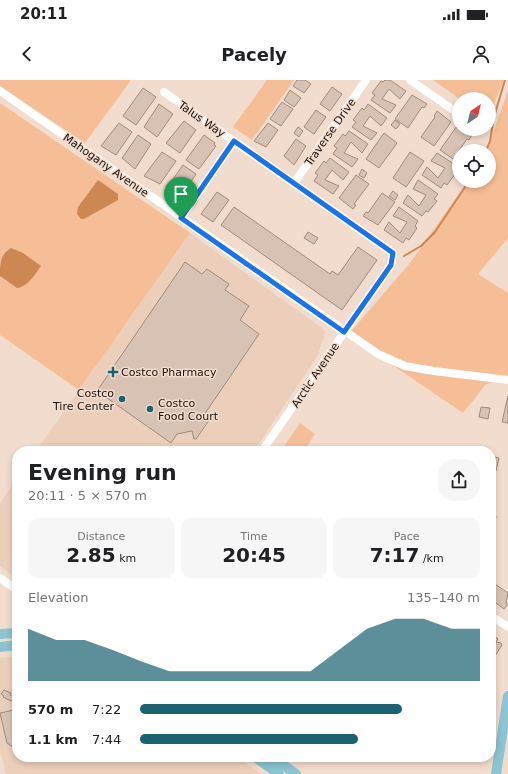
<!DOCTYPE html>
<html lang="en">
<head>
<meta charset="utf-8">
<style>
	:root { --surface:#fff; --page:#f6f6f6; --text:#202124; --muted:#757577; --accent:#1a6171 }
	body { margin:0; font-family:"DejaVu Sans",sans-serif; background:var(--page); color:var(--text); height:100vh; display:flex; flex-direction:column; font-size:15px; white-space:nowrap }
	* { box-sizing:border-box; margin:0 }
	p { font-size:13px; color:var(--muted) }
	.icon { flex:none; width:22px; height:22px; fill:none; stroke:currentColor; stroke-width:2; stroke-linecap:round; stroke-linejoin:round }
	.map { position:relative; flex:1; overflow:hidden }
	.drawer { position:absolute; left:12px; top:366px; width:484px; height:316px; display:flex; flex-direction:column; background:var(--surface); border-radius:16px; box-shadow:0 2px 6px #0003 }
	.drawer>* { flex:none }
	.needle { width:26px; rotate:35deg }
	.tools { position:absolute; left:452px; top:12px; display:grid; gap:8px }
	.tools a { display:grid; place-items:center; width:44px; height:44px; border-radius:50%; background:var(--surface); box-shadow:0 2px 6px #0003; font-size:20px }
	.pin { position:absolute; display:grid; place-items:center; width:34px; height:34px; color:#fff; margin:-41px -17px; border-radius:50% 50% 50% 0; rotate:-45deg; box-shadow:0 0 4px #0007 }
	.pin .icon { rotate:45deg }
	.round { display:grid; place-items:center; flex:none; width:42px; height:42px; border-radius:16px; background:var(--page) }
	.headline { display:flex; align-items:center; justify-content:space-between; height:68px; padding:0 16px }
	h1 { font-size:22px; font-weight:600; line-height:30px }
	.stats { display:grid; grid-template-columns:repeat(3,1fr); gap:6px; height:68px; padding:4px 16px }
	.stats div { display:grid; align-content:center; border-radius:10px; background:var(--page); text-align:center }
	.stats b { font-size:20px; font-weight:600 }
	.stats small { font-size:11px; font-weight:400 }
	.stats p { font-size:11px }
	.chart { height:112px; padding:8px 16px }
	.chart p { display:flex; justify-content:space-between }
	.chart svg { width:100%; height:72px; margin-top:4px; fill:var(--accent); opacity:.7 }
	ul { padding:0 16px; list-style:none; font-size:13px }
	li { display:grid; grid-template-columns:64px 48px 1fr; align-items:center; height:30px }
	li i { height:10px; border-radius:5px; background:var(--accent) }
	.status { display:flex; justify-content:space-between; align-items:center; height:28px; padding:0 20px; background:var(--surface); direction:ltr }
	.status svg { height:11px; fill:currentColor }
	header { display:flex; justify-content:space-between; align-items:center; height:52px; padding:0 16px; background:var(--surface); font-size:18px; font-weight:600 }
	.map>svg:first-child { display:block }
	.built { fill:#eccfbb }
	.green { fill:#f6be96 }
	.water { fill:#cc8753 }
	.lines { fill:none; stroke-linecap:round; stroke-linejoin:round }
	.stream { stroke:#cc8753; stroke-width:2 }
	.building { fill:#d8c2b3; stroke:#a08b7d }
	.minor { stroke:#fff; stroke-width:8 }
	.major { stroke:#8cc4d1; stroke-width:10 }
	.route-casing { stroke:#fff; stroke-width:8 }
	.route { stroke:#1a73e8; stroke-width:5 }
	.poi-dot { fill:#1a6171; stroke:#f2dccd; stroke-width:1.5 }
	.labels { text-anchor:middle; stroke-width:3; stroke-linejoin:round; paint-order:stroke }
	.street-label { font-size:11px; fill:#1a120d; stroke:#f2dccd }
	.poi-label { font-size:11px; fill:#1a120d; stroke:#f2dccd; text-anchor:start }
</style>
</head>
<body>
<div class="status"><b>20:11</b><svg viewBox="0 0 49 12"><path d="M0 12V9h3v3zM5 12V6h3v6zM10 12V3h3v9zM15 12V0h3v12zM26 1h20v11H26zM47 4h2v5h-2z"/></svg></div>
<header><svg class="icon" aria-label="back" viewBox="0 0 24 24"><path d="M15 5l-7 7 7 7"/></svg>Pacely<svg class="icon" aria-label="person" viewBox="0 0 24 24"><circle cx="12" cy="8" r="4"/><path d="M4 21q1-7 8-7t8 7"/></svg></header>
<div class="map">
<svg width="508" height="694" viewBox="0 0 508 694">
	<rect width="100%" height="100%" fill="#f2dccd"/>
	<path class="built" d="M190,153L322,248L325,252L318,275L254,371H36Z
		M17,398V498L0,486V423Z
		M17,576V677H237L262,694H6L0,669V578Z"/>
	<path class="green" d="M0,0H131L85,63L0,6Z
		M267,0H294L252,60L233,47Z
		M433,0H504L489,35V19H460Z
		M508,10V158L478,194L508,213V299L486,304L463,333L348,255L410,183L468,101H489V71H487Z
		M0,23L190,153L79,310L0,255Z
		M300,343L315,354L304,371H281Z"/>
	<path class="water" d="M98,100L118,114V120L84,139H81L77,134L78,127Z
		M11,168L23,173L41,186C35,194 28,207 17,208L0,196C0,184 0,175 11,168Z"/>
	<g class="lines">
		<path class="stream" d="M486,71L490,61L494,37L505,0
			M404,176L421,166L435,152L469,101"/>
	</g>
	<path class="building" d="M297,0H305L311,4L304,13L293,6Z
		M385,0H390L406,11L400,19L389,9L382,19L396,25L390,33L371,20L375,15L372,13L381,1L383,2Z
		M332,7L342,14L330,31L320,24Z
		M143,8L156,17L136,45L123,36Z
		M290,10L301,18L294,27L284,20Z
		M412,15L427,24L424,28L422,27L408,48L395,39Z
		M282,22L293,29L281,46L270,39Z
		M159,24L173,34L157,57L144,47Z
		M368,24L387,38L381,46L370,36L363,46L377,53L371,60L352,47L356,42L353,40L362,28L364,30Z
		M316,30L326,37L314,54L304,47Z
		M437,31L451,42L434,66L421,57L435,37L434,36Z
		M395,40L400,44L396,49L391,45Z
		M184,41L196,50L180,73L166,63Z
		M119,43L132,52L116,75L101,66Z
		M268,43L278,50L266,67L254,61Z
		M457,46L472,55L469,60L467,59L453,79L440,70Z
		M298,47L303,51L299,57L294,53Z
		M349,51L368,64L362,73L351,62L344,73L358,79L352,87L333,74L337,68L334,66L343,54L345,56Z
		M384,53L397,63L379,88L366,79Z
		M138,55L151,64L135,89L122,78Z
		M204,55L215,63L214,65L216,66L199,89L186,80Z
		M296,59L306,66L294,85L284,76Z
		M162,72L176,81L160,104L144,96Z
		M410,72L424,81L406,107L393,98Z
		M437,73L457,86L453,91L456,93L447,105L444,103L441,108L422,95L427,87L438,98L445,88L431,81Z
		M330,78L349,92L343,100L332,90L325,100L339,106L333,114L314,101L318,95L315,93L324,81L326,83Z
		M183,85L196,94L179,120L166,109Z
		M362,89L367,93L364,98L359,95Z
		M356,95L369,104L354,124L356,125L353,129L339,118Z
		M418,100L438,114L434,119L437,121L428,132L426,131L422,136L403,123L408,115L419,126L426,115L413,109Z
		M393,111L398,115L395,120L389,116Z
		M217,112L229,120L213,142L201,134Z
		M382,113L395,122L378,145L363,136L366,132L368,133Z
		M234,127L330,194L332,191L338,195L358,167L377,180L342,230L221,145Z
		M399,127L418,141L415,146L417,148L409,160L406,158L403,163L384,150L389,142L400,153L407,142L393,136Z
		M308,152L318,158L314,164L304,158Z
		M185,182L202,194L207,189L229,204L225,210L249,226L240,240L259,254L204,335L210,339L196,359H194L192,351L177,354L171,363L97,311Z
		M508,316V343L502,342Z
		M481,327L490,328L488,339L479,337Z
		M491,376L499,378L496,391L491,390Z
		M491,435L496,436L493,451H491Z
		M495,504L508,513L506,523L508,524L504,529L492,520L494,518L491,516V510Z
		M492,554L498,559L496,562L501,563L502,565L495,576L491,574Z
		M4,610L11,613L10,615L14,617L11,621L3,617L4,616L1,614Z
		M14,630L17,643V670L7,663L0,633Z"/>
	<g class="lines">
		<path class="minor" d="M410,0L459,34
			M0,11L378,274L405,286L434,291L508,300
			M164,12L393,173L391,185L262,371
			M294,103L366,0
			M181,138L234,61
			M0,498L17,510
			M491,536L508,547"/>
		<path class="major" d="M0,554L17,553
			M0,567L17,565
			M255,677L279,694
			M272,677L296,694
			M496,694L508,616"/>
	</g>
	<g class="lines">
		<g class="route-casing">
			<path id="route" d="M234,61L393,173L391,185L344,252L181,138Z"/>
		</g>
		<use href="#route" class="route"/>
	</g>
	<g class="poi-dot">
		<path d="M111 286h4v4h4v4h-4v4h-4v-4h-4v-4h4z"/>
		<circle cx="122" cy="319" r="4"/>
		<circle cx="150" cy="329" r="4"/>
	</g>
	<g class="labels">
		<g class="street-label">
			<text transform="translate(202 39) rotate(35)" y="4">Talus Way</text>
			<text transform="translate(330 52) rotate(-55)" y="4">Traverse Drive</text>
			<text transform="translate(106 85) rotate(35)" y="4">Mahogany Avenue</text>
			<text transform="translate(315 295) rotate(-56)" y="4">Arctic Avenue</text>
		</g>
		<g class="poi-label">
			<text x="121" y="296">Costco Pharmacy</text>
			<text x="114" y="317" text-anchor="end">Costco<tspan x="114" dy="13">Tire Center</tspan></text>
			<text x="158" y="327">Costco<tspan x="158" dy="13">Food Court</tspan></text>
		</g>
	</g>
</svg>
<div class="tools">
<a><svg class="needle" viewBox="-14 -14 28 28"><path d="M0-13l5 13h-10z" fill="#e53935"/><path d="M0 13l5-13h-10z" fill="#757577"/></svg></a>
<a><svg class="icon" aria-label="locate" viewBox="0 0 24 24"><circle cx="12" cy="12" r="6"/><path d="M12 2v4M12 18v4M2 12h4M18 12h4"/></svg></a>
</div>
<div class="pin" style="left:181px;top:138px;background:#1e9e55"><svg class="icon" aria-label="arrive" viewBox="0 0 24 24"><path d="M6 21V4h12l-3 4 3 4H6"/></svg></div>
<section class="drawer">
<div class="headline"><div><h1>Evening run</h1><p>20:11 · 5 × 570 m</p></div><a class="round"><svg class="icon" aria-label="share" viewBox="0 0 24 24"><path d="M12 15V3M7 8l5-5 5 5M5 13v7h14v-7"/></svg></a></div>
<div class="stats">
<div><p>Distance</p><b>2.85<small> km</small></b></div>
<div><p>Time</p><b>20:45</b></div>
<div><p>Pace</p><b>7:17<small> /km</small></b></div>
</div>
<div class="chart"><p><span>Elevation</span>135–140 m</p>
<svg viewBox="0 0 160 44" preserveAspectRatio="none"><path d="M0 44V12L10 19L20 19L30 25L40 32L50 38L60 38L70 38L80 38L90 38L100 38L110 25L120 12L130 6L140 6L150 12L160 12V44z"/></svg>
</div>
<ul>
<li><b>570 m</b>7:22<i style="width:77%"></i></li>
<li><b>1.1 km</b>7:44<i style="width:64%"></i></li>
</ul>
</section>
</div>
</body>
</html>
